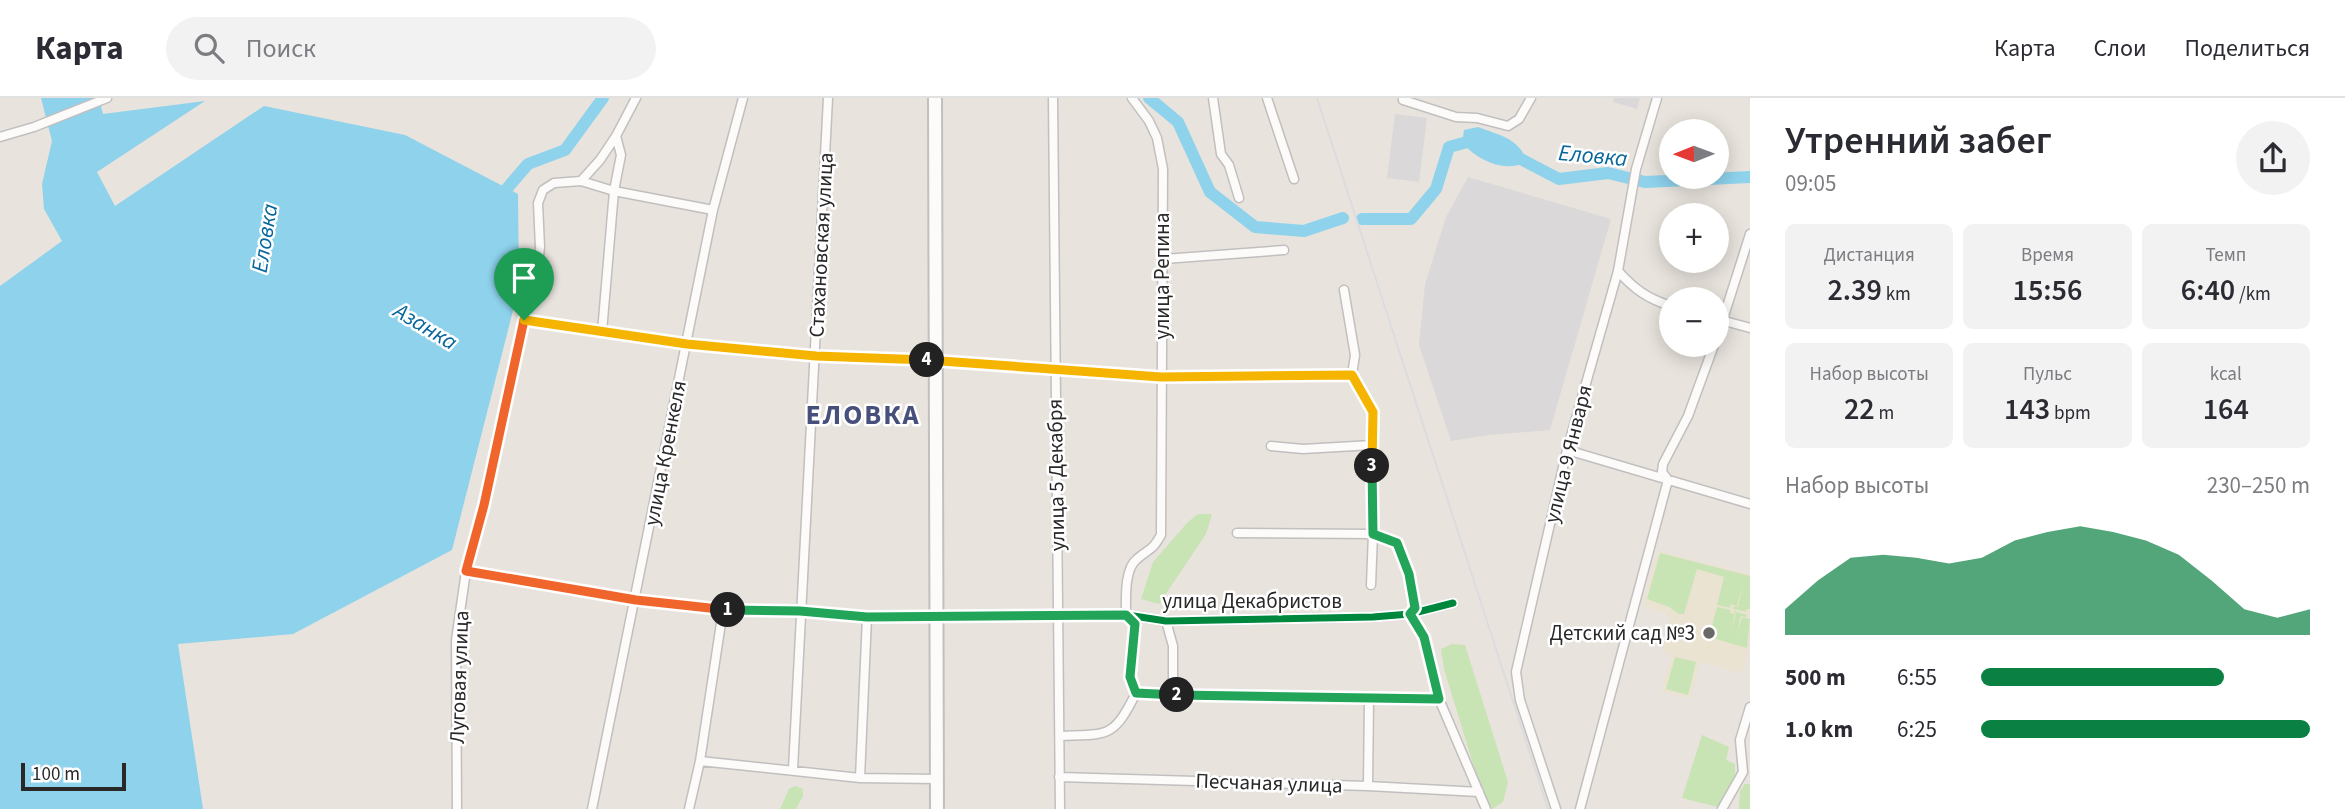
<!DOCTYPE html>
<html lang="ru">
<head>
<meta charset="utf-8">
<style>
	:root { --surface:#fff; --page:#f2f2f3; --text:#2b2b33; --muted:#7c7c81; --line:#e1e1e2; --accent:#0b8043 }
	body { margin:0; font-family:"Source Sans 3",sans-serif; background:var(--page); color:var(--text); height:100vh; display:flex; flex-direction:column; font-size:26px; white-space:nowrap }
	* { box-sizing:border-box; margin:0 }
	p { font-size:23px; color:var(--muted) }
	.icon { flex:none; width:38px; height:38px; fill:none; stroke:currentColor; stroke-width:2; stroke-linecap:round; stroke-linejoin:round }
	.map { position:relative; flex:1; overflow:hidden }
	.details { display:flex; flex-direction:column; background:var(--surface); width:595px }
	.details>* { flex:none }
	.needle { width:46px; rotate:269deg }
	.buttons { position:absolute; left:1659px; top:21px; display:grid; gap:14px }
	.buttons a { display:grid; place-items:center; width:70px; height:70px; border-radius:50%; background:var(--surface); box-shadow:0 4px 18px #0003; font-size:35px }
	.scale { position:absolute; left:21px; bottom:18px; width:105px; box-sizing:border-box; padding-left:7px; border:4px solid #282828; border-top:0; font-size:19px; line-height:24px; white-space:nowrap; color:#282828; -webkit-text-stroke:5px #fff; paint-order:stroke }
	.pin { position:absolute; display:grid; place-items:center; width:60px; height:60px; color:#fff; margin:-72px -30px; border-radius:50% 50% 50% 0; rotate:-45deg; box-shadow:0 0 7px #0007 }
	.pin .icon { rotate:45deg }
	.km { position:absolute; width:35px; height:35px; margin:-18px; border-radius:50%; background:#222; color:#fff; font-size:19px; line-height:35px; text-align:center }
	.round { display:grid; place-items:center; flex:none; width:74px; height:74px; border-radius:37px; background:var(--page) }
	.head { display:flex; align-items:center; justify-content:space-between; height:119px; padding:0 35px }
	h1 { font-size:38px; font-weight:600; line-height:52px }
	.stats { display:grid; grid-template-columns:repeat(3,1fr); gap:10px; height:119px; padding:7px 35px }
	.stats div { display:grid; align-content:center; border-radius:10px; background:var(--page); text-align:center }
	.stats b { font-size:30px; font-weight:600 }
	.stats small { font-size:19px; font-weight:400 }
	.stats p { font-size:19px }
	.chart { height:196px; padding:14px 35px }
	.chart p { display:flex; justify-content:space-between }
	.chart svg { width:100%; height:126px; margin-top:7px; fill:var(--accent); opacity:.7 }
	ul { padding:0 35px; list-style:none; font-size:23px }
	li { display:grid; grid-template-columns:112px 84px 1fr; align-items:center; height:52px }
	li i { height:18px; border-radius:9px; background:var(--accent) }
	header { display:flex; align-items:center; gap:42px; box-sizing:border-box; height:98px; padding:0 35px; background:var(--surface); border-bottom:2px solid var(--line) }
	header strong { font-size:33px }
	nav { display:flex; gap:38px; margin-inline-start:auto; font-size:24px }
	.search { width:490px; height:63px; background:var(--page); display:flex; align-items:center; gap:18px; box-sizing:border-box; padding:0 24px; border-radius:38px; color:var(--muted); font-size:26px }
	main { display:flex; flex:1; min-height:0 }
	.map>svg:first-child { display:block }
	.industrial { fill:#dbd8d9 }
	.education { fill:#ebe3d1 }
	.green { fill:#c8e4b4 }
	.water { fill:#8ed2ec }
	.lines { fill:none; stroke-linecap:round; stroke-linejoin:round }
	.river { stroke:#8ed2ec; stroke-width:12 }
	.street-casing { stroke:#c1bfbf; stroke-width:11 }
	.secondary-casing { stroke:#c1bfbf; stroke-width:16 }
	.street { stroke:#fcfbfa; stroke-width:8 }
	.secondary { stroke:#fcfbfa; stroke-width:12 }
	.rail { stroke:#dcdcde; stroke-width:2 }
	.cycleway-casing { stroke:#fff; stroke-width:11 }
	.cycleway { stroke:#00873e; stroke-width:7 }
	.split-1-casing { stroke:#fff; stroke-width:14 }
	.split-2-casing { stroke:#fff; stroke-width:14 }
	.split-3-casing { stroke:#fff; stroke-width:14 }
	.split-4-casing { stroke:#fff; stroke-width:14 }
	.split-5-casing { stroke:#fff; stroke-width:14 }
	.split-1 { stroke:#f0652b; stroke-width:9 }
	.split-2 { stroke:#22a559; stroke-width:9 }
	.split-3 { stroke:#22a559; stroke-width:9 }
	.split-4 { stroke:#f5b400; stroke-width:9 }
	.split-5 { stroke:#f5b400; stroke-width:9 }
	.poi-dot { fill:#6b6967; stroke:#fff; stroke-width:2.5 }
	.labels { text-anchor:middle; stroke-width:5; stroke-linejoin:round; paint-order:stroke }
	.street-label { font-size:21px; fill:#282828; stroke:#fff }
	.poi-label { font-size:21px; fill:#282828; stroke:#fff; text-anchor:end }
	.water-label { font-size:23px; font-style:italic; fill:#08669d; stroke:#fff }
	.district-label { font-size:28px; font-weight:bold; letter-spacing:2px; fill:#474f7b; stroke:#fff }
</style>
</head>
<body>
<header>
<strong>Карта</strong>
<div class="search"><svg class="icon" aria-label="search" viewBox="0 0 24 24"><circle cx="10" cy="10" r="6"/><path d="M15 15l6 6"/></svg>Поиск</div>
<nav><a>Карта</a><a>Слои</a><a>Поделиться</a></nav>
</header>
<main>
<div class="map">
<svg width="1750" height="711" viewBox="0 0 1750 711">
	<rect width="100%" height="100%" fill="#e8e3dd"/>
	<path class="industrial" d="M1614,0H1640L1637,11L1613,4Z
		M1395,16L1427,20L1419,84L1387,80Z
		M1468,79L1611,121L1550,332L1489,337L1451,343L1419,247L1425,186L1446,119Z"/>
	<path class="education" d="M1658,453L1750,476V546L1742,575L1700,564L1690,601L1661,593L1672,557L1662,554L1671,523L1665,515L1643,508Z"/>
	<path class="green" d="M1198,416H1212L1206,436L1159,506L1141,501L1153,464L1188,424Z
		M1660,455L1750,478V487L1743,510L1750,488V511H1746L1747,514L1733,511L1734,508L1738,509L1744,485L1737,508L1730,506L1731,510L1717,507L1724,479L1697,471L1684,516H1679L1669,509L1647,501Z
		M1717,509L1731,512L1730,515L1735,516L1730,539L1736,516L1733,513L1747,517L1746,519L1741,518L1735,541L1742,519L1750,521L1747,550L1709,539Z
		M1452,546L1465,547L1508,684L1503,704L1492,711L1477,679L1444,571L1441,551Z
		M1675,559L1696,564L1688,597L1666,591Z
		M1702,637L1729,649L1726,662L1735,666V679L1718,709L1682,700Z
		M1745,686H1750V711H1739L1740,693Z
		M795,688L803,691V698L796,711H780L789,691Z"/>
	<path class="water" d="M41,0H99L103,16L205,3L97,74L115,108L264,8L405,37L518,96L519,189L452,452L293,536L178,546L203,711H0V188L62,143L44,111L42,86L52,43Z
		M1478,29C1501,38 1519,40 1527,64C1504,75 1479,63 1462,45L1464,32Z"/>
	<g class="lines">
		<path class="river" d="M1149,0L1178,24L1210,94L1255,129L1304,133L1343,120
			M1513,57L1559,81L1608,75L1645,84L1750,79
			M498,101L528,66L565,52L603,0
			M1362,121H1411L1436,91L1449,49L1478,41"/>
		<g class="street-casing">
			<path id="street" d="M1053,0L1060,711
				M1132,0L1149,23L1157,40L1163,71L1161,437C1151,454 1151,449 1137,461C1124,471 1126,501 1126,517L1135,526L1130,579L1136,595
				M1213,0L1221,56L1229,67L1239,100
				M1267,0L1294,81
				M1403,0V2L1456,19L1477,20L1508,28L1519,21L1531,0
				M0,39L34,29L107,0
				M581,83L614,93L713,112
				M1164,161L1284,152
				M1618,173C1634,191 1648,201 1671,208
				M1344,192L1355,257L1352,277L1373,314V436L1397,445L1409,476L1415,510L1410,516L1424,539L1439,601L1486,711
				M1717,221L1750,230
				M524,222L687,246L816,258L930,262L1161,279L1352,277
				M602,234L614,93L621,57L616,38L636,0
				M1717,240L1750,136
				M1271,348L1303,351L1372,347
				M1567,352L1750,406
				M1237,435L1373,436L1371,487
				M466,473L636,502L723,512L800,513L867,519L1121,516L1166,523L1373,519L1410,516L1453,505
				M1166,523L1173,548V597
				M1060,638C1108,636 1113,641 1136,595L1439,601
				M700,663L860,680L937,681
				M793,671L828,0
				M1059,679L1368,688L1479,694
				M860,680L867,519
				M1368,688L1369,602
				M457,711L456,542L466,473L484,407L524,222L536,182L540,149L538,105L543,92L554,85L581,83L600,62L616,38
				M592,711L713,112L743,0
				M689,711L700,663L723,512
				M1556,711L1520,602L1516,574L1567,352L1618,173L1636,71L1657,0
				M1580,711L1665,393L1668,382L1662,374L1663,366L1688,318L1714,247
				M1722,711L1743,674L1740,642L1750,609"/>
		</g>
		<g class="secondary-casing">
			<path id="secondary" d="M935,0L937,711"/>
		</g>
		<use href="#street" class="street"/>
		<use href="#secondary" class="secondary"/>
		<path class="rail" d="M1317,0L1548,711"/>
		<g class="cycleway-casing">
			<path id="cycleway" d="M524,222L687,246L816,258L930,262L1161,279L1352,277
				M466,473L636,502L723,512L800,513L867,519L1121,516L1166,523L1373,519L1410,516L1453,505"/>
		</g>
		<use href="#cycleway" class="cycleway"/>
	</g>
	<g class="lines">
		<g class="split-1-casing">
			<path id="split-1" d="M524,222L484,407L466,473L636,502L728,512"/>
		</g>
		<g class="split-2-casing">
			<path id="split-2" d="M728,512L800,513L867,519L1126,517L1135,526L1130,579L1136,595L1177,597"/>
		</g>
		<g class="split-3-casing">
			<path id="split-3" d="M1177,597L1439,601L1424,539L1410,516L1415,510L1409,476L1397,445L1373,436L1372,368"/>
		</g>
		<g class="split-4-casing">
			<path id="split-4" d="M927,262L1161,279L1352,277L1373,314L1372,368"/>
		</g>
		<g class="split-5-casing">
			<path id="split-5" d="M524,222L687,246L816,258L927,262"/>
		</g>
		<use href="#split-1" class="split-1"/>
		<use href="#split-2" class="split-2"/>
		<use href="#split-3" class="split-3"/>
		<use href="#split-4" class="split-4"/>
		<use href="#split-5" class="split-5"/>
	</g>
	<circle class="poi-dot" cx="1709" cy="535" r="7"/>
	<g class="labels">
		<g class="street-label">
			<text transform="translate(821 147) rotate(-87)" y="7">Стахановская улица</text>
			<text transform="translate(1162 178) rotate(-90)" y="7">улица Репина</text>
			<text transform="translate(665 355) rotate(-79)" y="7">улица Кренкеля</text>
			<text transform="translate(1568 356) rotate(-76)" y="7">улица 9 Января</text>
			<text transform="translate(1056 377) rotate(-91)" y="7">улица 5 Декабря</text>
			<text x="1252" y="510">улица Декабристов</text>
			<text transform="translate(459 579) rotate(-88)" y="7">Луговая улица</text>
			<text transform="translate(1269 685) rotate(2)" y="7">Песчаная улица</text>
		</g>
		<g class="poi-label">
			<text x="1695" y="542">Детский сад №3</text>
		</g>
		<g class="water-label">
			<text transform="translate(1593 57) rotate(5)" y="8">Еловка</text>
			<text transform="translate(264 140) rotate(-81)" y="8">Еловка</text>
			<text transform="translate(426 228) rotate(31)" y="8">Азанка</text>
		</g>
		<g class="district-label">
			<text x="863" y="326">ЕЛОВКА</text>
		</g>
	</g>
</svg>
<div class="buttons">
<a><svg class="needle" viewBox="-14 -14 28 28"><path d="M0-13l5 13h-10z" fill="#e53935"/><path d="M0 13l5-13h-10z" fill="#7c7c81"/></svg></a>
<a>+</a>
<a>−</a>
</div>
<div class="scale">100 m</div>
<div class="pin" style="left:524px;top:222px;background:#1e9e55"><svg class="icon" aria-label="arrive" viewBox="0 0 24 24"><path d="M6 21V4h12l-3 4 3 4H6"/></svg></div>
<b class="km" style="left:728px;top:512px">1</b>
<b class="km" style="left:1177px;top:597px">2</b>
<b class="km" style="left:1372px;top:368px">3</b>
<b class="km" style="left:927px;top:262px">4</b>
</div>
<section class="details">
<div class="head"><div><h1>Утренний забег</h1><p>09:05</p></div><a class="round"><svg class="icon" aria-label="share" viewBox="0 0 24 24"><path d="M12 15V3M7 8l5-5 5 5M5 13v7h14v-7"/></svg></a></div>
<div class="stats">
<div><p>Дистанция</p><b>2.39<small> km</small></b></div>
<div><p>Время</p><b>15:56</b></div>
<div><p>Темп</p><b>6:40<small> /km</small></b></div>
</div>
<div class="stats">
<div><p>Набор высоты</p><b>22<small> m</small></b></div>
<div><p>Пульс</p><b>143<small> bpm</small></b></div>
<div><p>kcal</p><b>164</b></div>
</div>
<div class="chart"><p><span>Набор высоты</span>230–250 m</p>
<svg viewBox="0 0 160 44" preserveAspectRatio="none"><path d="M0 44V35L10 25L20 17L30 16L40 17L50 19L60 17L70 11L80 8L90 6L100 8L110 11L120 16L130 25L140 35L150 38L160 35V44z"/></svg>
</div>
<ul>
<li><b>500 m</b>6:55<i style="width:74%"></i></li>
<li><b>1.0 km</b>6:25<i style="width:100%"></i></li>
</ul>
</section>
</main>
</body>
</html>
